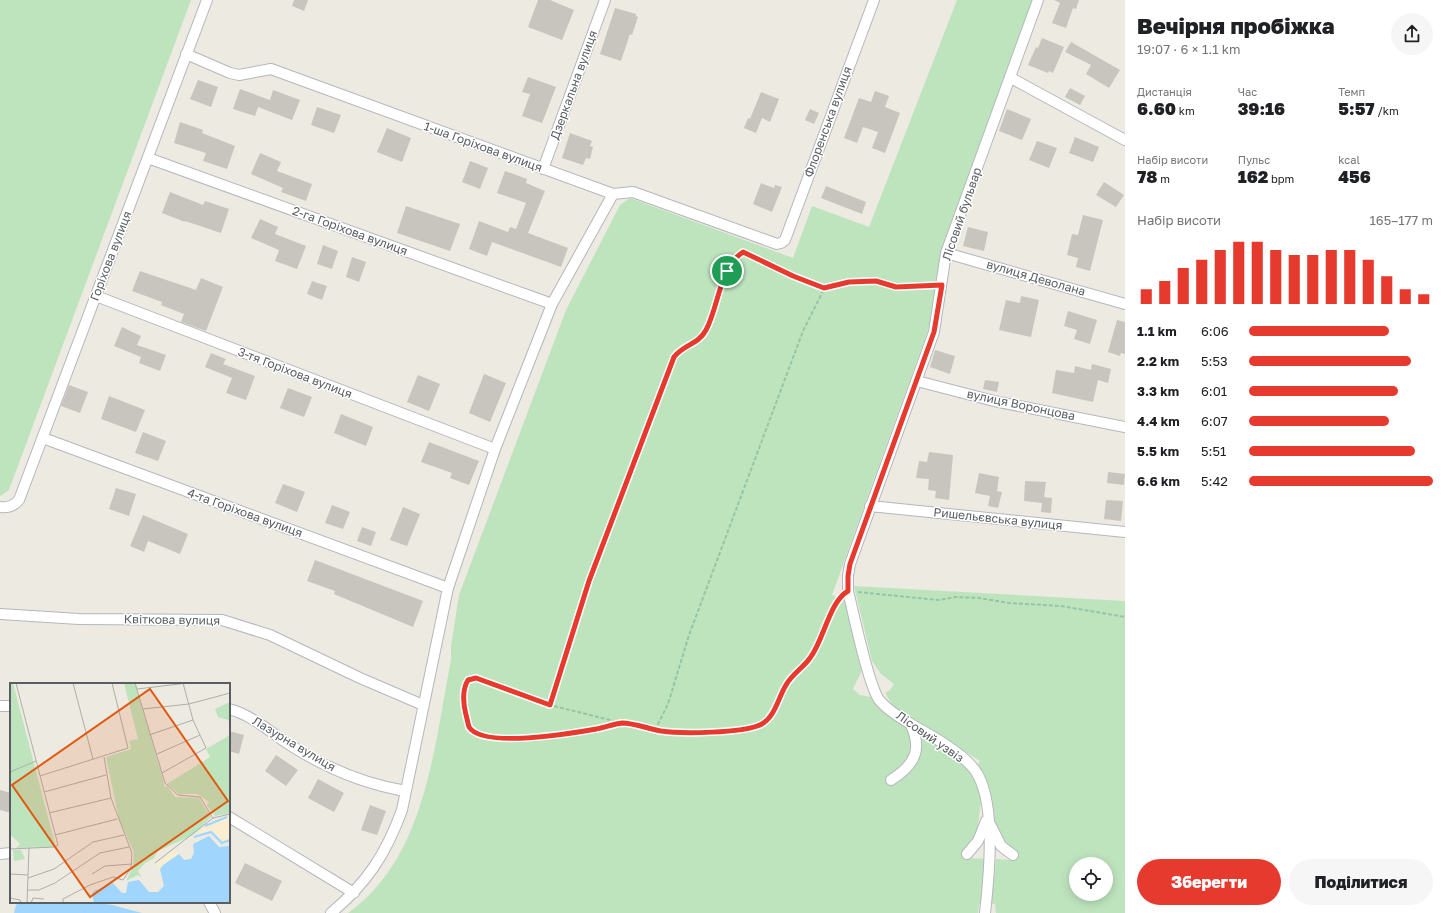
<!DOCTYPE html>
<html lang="uk">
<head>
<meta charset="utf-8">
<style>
	:root { --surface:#fff; --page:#f6f6f6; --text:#202124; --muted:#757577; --accent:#e63a2e }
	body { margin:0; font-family:"Golos Text",sans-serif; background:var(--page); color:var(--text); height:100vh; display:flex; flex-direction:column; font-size:15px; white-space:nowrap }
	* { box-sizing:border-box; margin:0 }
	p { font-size:13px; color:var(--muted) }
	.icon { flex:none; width:22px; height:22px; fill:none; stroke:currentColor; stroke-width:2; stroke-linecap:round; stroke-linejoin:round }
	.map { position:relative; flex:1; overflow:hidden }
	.sheet { display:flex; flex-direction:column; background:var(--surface); width:320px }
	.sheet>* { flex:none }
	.tools { position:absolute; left:1069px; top:857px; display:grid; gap:8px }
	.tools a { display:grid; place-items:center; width:44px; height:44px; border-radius:50%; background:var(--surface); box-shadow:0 2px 10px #0003; font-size:20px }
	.pin { position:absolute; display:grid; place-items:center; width:34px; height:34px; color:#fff; margin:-17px; border:2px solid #fff; border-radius:50%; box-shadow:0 1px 4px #0007 }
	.round { display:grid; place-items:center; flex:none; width:42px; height:42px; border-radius:21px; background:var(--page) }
	.overview { display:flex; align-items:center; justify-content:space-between; height:68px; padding:0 12px }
	h1 { font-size:22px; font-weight:800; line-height:30px }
	.metrics { display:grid; grid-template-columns:repeat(3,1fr); gap:6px; height:68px; padding:4px 12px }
	.metrics div { display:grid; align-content:center }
	.metrics b { font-size:17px; font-weight:800 }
	.metrics small { font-size:11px; font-weight:400 }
	.metrics p { font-size:11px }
	.chart { height:112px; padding:8px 12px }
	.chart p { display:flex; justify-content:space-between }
	.chart svg { width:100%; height:72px; margin-top:4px; stroke:var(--accent); stroke-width:6 }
	.primary-button { display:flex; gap:8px; margin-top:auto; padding:8px 12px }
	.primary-button a { flex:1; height:46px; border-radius:24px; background:var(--accent); color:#fff; font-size:16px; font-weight:800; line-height:46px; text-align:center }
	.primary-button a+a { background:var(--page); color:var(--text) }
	ul { padding:0 12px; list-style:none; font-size:13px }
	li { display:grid; grid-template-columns:64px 48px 1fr; align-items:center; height:30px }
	li i { height:10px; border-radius:5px; background:var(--accent) }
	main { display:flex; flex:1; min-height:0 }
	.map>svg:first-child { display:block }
	.green { fill:#bee4be; fill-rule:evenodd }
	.water { fill:#a0d6fe }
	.building { fill:#c8c5bf }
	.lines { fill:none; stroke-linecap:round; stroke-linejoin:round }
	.minor-casing { stroke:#b4b7bc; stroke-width:12 }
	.path { stroke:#97c5a3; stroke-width:2; stroke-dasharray:4 2; stroke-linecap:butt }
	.minor { stroke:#fff; stroke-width:10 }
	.route-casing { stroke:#fff; stroke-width:8 }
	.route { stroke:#e63a2e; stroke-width:5 }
	.labels { text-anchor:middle; stroke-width:3; stroke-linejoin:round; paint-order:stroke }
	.street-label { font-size:12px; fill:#5a5e62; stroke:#fff }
	.inset-river { fill:none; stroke:#a0d6fe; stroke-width:2 }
	.inset-road { fill:none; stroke:#aeaeaa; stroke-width:1 }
	.view { fill:#e15910; fill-opacity:0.15; stroke:#e15910; stroke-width:2 }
	.inset-edge { fill:none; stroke:#5a5e62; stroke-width:2 }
</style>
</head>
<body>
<main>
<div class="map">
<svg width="1125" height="913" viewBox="0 0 1125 913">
	<rect width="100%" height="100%" fill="#edeae1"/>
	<path class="green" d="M0,0H191L9,490L0,496Z
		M957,0H1036L943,252L930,325L832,595L849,601L862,670L853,689L860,695L871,697L885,710L955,757L974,777L980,789L981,801L978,826L975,836L963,850L968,858L986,859L981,903L979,904L978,913H348C426,858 434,746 451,660V646L459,595L566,310L620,205L630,198L793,258L812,206L869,227Z
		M854,586L1125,601V913H996L995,904H991L996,859L1011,860L1017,851C1013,848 1008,845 1004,841C992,828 994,810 990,793C988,783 984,774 978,765L980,761L893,706L885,693L890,690L894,684L881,674L872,661ZM1076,864H1106V894H1076Z"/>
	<path class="water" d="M20,902H93L112,905L142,913H14L16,905Z"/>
	<path class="building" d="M294,0H308L304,11L292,6Z
		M538,0H550L574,10L562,40L528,27Z
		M1054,0H1079L1076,9L1073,8L1066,28L1052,23L1060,3Z
		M615,8L636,14V16L638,17L632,35L630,34L621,61L600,54Z
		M1042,38L1064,47L1053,73L1049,71L1048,73L1028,65L1036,47L1038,48Z
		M1071,42L1120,70L1109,88L1086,74L1091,65L1065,52Z
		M528,77L556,87L542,123L522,116L530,94L522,92Z
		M198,80L218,87L211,107L190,99Z
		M1070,88L1085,96L1080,105L1065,97Z
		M240,89L270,100L273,90L300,100L292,120L258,107L255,116L233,109Z
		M875,91L889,96L885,107L900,113L885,153L872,148L878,132L863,127L857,143L844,138L859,98L871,102Z
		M761,92L779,99L770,122L762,118L756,133L744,128L748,118L750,119Z
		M317,107L341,115L334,133L311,125Z
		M810,109L819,113L814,124L805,120Z
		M1007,109L1031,119L1022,140L999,131Z
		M180,122L203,130L202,133L235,146L227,169L203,161L206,153L174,143Z
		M387,128L411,138L402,162L377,152Z
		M570,133L592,141L590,146L593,147L590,159L586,158L583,165L562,158Z
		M1075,137L1099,147L1093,162L1069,153Z
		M1037,141L1057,148L1049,168L1029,160Z
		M260,153L281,162L277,171L312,184L306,201L281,192L283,188L251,174Z
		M470,161L488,168L480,189L462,182Z
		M505,171L527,179L526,183L545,191L528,233L568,248L561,267L492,242L487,256L469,249L479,221L508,232L510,227L516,229L526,203L497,193Z
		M1104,182L1124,195L1116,207L1096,195Z
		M761,183L774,188L775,185L782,187L772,212L753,204Z
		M826,186L866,202L862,214L821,198Z
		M170,192L203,205L205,201L229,209L221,233L185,221V222L162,213Z
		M406,206L460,224L450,251L397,233Z
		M1083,215L1103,220L1090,271L1076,267L1078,258L1067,255L1072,234L1078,235Z
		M260,219L278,227L275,234L306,246L297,269L275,261L279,250L251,238Z
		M968,227L988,232L984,251L963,246Z
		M323,245L338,251L332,269L317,264Z
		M352,257L366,262L359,282L346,277Z
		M140,271L196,290L201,278L223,287L206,331L181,322L184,314L161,305L162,302L132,291Z
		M312,281L327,286L322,300L307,294Z
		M1021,296L1039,300L1031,337L999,330L1006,300L1020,303Z
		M1068,311L1097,320L1090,344L1074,339L1077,330L1064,326Z
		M1117,320L1125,322V354L1121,353L1120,356L1108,352Z
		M122,327L141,336L137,345L166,355L160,371L139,363L141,357L114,346Z
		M935,350L955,356L950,374L930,367Z
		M211,353L226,359L223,364L255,376L246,400L226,393L232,378L205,367Z
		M1092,364L1111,369L1108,383L1098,380L1093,402L1052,393L1056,370L1074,373L1075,366L1091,370Z
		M484,374L506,383L490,422L469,413Z
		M418,375L440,384L429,411L407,402Z
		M985,380L999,382L997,392L983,389Z
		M69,385L88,392L80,413L61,406Z
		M288,388L312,397L304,417L280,408Z
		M109,396L145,410L136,432L101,419Z
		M341,414L373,427L366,446L334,433Z
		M143,432L166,441L158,461L135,453Z
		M429,442L479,461L469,485L450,478L452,473L421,462Z
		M929,452L953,455L949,500L935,498L936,491L928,490L929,479L916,478L919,461L927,462Z
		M1108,472L1125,474L1124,485L1107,483Z
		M979,473L999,477L997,491L1002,492L998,508L988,506L990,496L975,493Z
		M1025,481L1046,482L1044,497L1052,498L1051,513L1041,512L1042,503L1024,501Z
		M283,484L305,492L297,512L275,503Z
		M116,488L136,494L129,516L109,509Z
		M1106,500L1123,501L1121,521L1104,519Z
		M332,505L350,512L343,529L325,523Z
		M403,507L420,514L407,546L390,540Z
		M143,515L188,534L180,554L148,541L144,552L130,546Z
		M362,527L376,532L371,546L357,541Z
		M315,560L423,601L413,627L334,594L335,591L307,581Z
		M229,731L244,735L239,754L229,751Z
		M276,755L298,770L286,786L265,771Z
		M318,779L344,793L334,812L308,798Z
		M0,790L11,793V813L0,810Z
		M370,805L386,811L377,835L361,830Z
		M245,863L282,881L272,901L235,883Z"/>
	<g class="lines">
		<g class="minor-casing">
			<path id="minor" d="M186,54L230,73L239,75L271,69L613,194L633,192L777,244L781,243L785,240L874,0
				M1011,78L1125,140
				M148,158L552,304
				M543,169L605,0
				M946,253L1125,304
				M96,296L495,449
				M917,381L994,401L1125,427
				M43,438L448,588
				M870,506L1125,532
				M0,507C8,508 14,506 19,500L207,0
				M0,614L79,619L222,620L270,635L360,678L423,705
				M0,706H11
				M229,709C252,715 270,732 290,745C326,768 363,784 406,791
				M891,780C915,765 923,749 910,723
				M229,817L354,893
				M991,826L1001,846L1013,855
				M0,854L11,853
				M967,854L978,841L986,821
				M209,902L215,913
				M331,913C367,883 386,854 402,810L448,588L495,449L552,304L613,194
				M985,913C989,877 996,808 978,775C971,762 955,751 943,743C924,730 895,718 880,701C869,689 853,611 848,591V576L850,564L934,332L946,253L1038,0"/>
		</g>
		<path class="path" d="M858,592L938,600L956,597L979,598L1009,603L1061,606L1125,617
			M550,705L476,678L468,680C463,689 463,701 466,712C467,716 467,723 469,726C486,755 595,727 622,724C632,722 650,729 660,731C679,734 747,733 762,724C775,716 778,698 785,686C792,674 805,667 811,656C822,638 828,615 840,597
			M622,723L550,705L589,581L674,357C683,344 698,345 706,330C719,306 719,268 743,252L793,277L824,288L849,282L876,281L896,287L932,286
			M655,730L668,704L689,635L803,331L824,289"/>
		<use href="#minor" class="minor"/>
	</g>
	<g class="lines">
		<g class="route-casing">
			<path id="route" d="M743,252L793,276L824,288L849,282L876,281L896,287L942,285L934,332L850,564L848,576V591C829,602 824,640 810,658C803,668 792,674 786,685C778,698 775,718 760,725C742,733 682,734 661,731C649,729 634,723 622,723C613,724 604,728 596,729C573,733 483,749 469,727C468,724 467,718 466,715C463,703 462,690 468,680L476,678L550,705L589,581L674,357C684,344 698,345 706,330C719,306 719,268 743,252Z"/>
		</g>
		<use href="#route" class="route"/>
	</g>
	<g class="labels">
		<g class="street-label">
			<text transform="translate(574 85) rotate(-70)" y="4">Дзеркальна вулиця</text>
			<text transform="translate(828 122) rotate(-70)" y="4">Флоренська вулиця</text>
			<text transform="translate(483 147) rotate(20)" y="4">1-ша Горіхова вулиця</text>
			<text transform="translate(962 214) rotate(-71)" y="4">Лісовий бульвар</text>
			<text transform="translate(350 231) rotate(20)" y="4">2-га Горіхова вулиця</text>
			<text transform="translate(111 256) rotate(-69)" y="4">Горіхова вулиця</text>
			<text transform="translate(1036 278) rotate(16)" y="4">вулиця Деволана</text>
			<text transform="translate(295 373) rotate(21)" y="4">3-тя Горіхова вулиця</text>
			<text transform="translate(1021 405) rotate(12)" y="4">вулиця Воронцова</text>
			<text transform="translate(245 513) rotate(20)" y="4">4-та Горіхова вулиця</text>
			<text transform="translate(998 519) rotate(6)" y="4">Ришельєвська вулиця</text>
			<text transform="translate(172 620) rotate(1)" y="4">Квіткова вулиця</text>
			<text transform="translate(930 737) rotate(35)" y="4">Лісовий узвіз</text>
			<text transform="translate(294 744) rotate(31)" y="4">Лазурна вулиця</text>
		</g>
	</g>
	<g transform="translate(10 683)">
		<rect width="220" height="220" fill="#edeae1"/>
		<path d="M0,0H3L45,161L43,164L6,165L10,161L0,151ZM114,0H125L155,104L157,103L165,114L189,115L201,134L183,152L148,168L143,176L135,180L128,188L132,195L128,192L116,198L123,183L124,169L109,136L96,74L121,66L119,58L128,56ZM220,19V40L218,37L208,34L205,26ZM220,52V130L205,133L197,122L199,119L187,111H169L157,101L200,74L196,66ZM3,167H11L15,176L4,178Z" fill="#bee4be"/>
		<path d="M220,132V155L213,158L201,147L188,151L195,143ZM165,167L169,171L150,186L146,181Z" fill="#f9efd0"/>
		<path d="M199,153L209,164L220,163V220H84L82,211L84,208L103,200L112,210H116L118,199L129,197L139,209H148L154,203L150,186L153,182L169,171L174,177L181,176L184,170L183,161Z" fill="#a0d6fe"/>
		<path class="inset-river" d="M195,143L217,134M184,154L201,149L212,160L220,157"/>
		<path class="inset-road" d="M63,0L83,76M125,0L155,100L168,112L190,114L203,135M127,6L178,0M133,26L179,21L220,10M139,52L183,37M147,71L190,52M0,89L26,78M152,90L196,65L183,37L173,0M30,93L118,65L102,0M34,109L96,92M39,130L101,115M45,152L107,136M0,166L44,164L48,162L6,0M145,180L203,135L220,131M0,191L18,192M82,191L95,183L122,181M18,195L44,186L83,159L114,152M18,207H29L45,200L90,170L119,164M0,215L10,217L11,220M17,220L19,165M21,220L23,215L34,216M53,220V216L80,202L103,194L113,197L121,185L122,170L101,115L94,74"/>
		<path class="view" d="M140,6L218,118L80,214L2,102Z"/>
		<rect width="220" height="220" class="inset-edge"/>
	</g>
</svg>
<div class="tools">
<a><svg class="icon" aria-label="locate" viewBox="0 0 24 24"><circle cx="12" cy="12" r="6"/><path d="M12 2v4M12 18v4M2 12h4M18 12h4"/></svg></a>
</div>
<div class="pin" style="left:727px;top:271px;background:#1e9e55"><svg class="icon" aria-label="arrive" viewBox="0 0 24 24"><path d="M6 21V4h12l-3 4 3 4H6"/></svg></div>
</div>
<section class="sheet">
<div class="overview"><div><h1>Вечірня пробіжка</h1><p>19:07 · 6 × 1.1 km</p></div><a class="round"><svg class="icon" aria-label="share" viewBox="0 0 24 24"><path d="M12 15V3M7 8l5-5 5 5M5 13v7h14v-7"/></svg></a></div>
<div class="metrics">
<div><p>Дистанція</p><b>6.60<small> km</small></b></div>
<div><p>Час</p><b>39:16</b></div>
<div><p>Темп</p><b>5:57<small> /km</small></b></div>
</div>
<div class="metrics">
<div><p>Набір висоти</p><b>78<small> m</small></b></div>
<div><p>Пульс</p><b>162<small> bpm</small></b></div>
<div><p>kcal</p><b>456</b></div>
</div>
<div class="chart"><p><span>Набір висоти</span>165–177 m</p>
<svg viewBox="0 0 160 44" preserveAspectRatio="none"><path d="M5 44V35M15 44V30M25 44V22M35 44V17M45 44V11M55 44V6M65 44V6M75 44V11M85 44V14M95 44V14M105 44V11M115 44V11M125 44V17M135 44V27M145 44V35M155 44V38"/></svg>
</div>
<ul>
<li><b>1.1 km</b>6:06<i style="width:76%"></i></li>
<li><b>2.2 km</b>5:53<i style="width:88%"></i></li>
<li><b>3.3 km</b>6:01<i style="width:81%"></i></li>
<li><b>4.4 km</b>6:07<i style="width:76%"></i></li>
<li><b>5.5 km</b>5:51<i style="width:90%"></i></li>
<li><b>6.6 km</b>5:42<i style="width:100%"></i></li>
</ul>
<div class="primary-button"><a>Зберегти</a><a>Поділитися</a></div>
</section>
</main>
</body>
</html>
